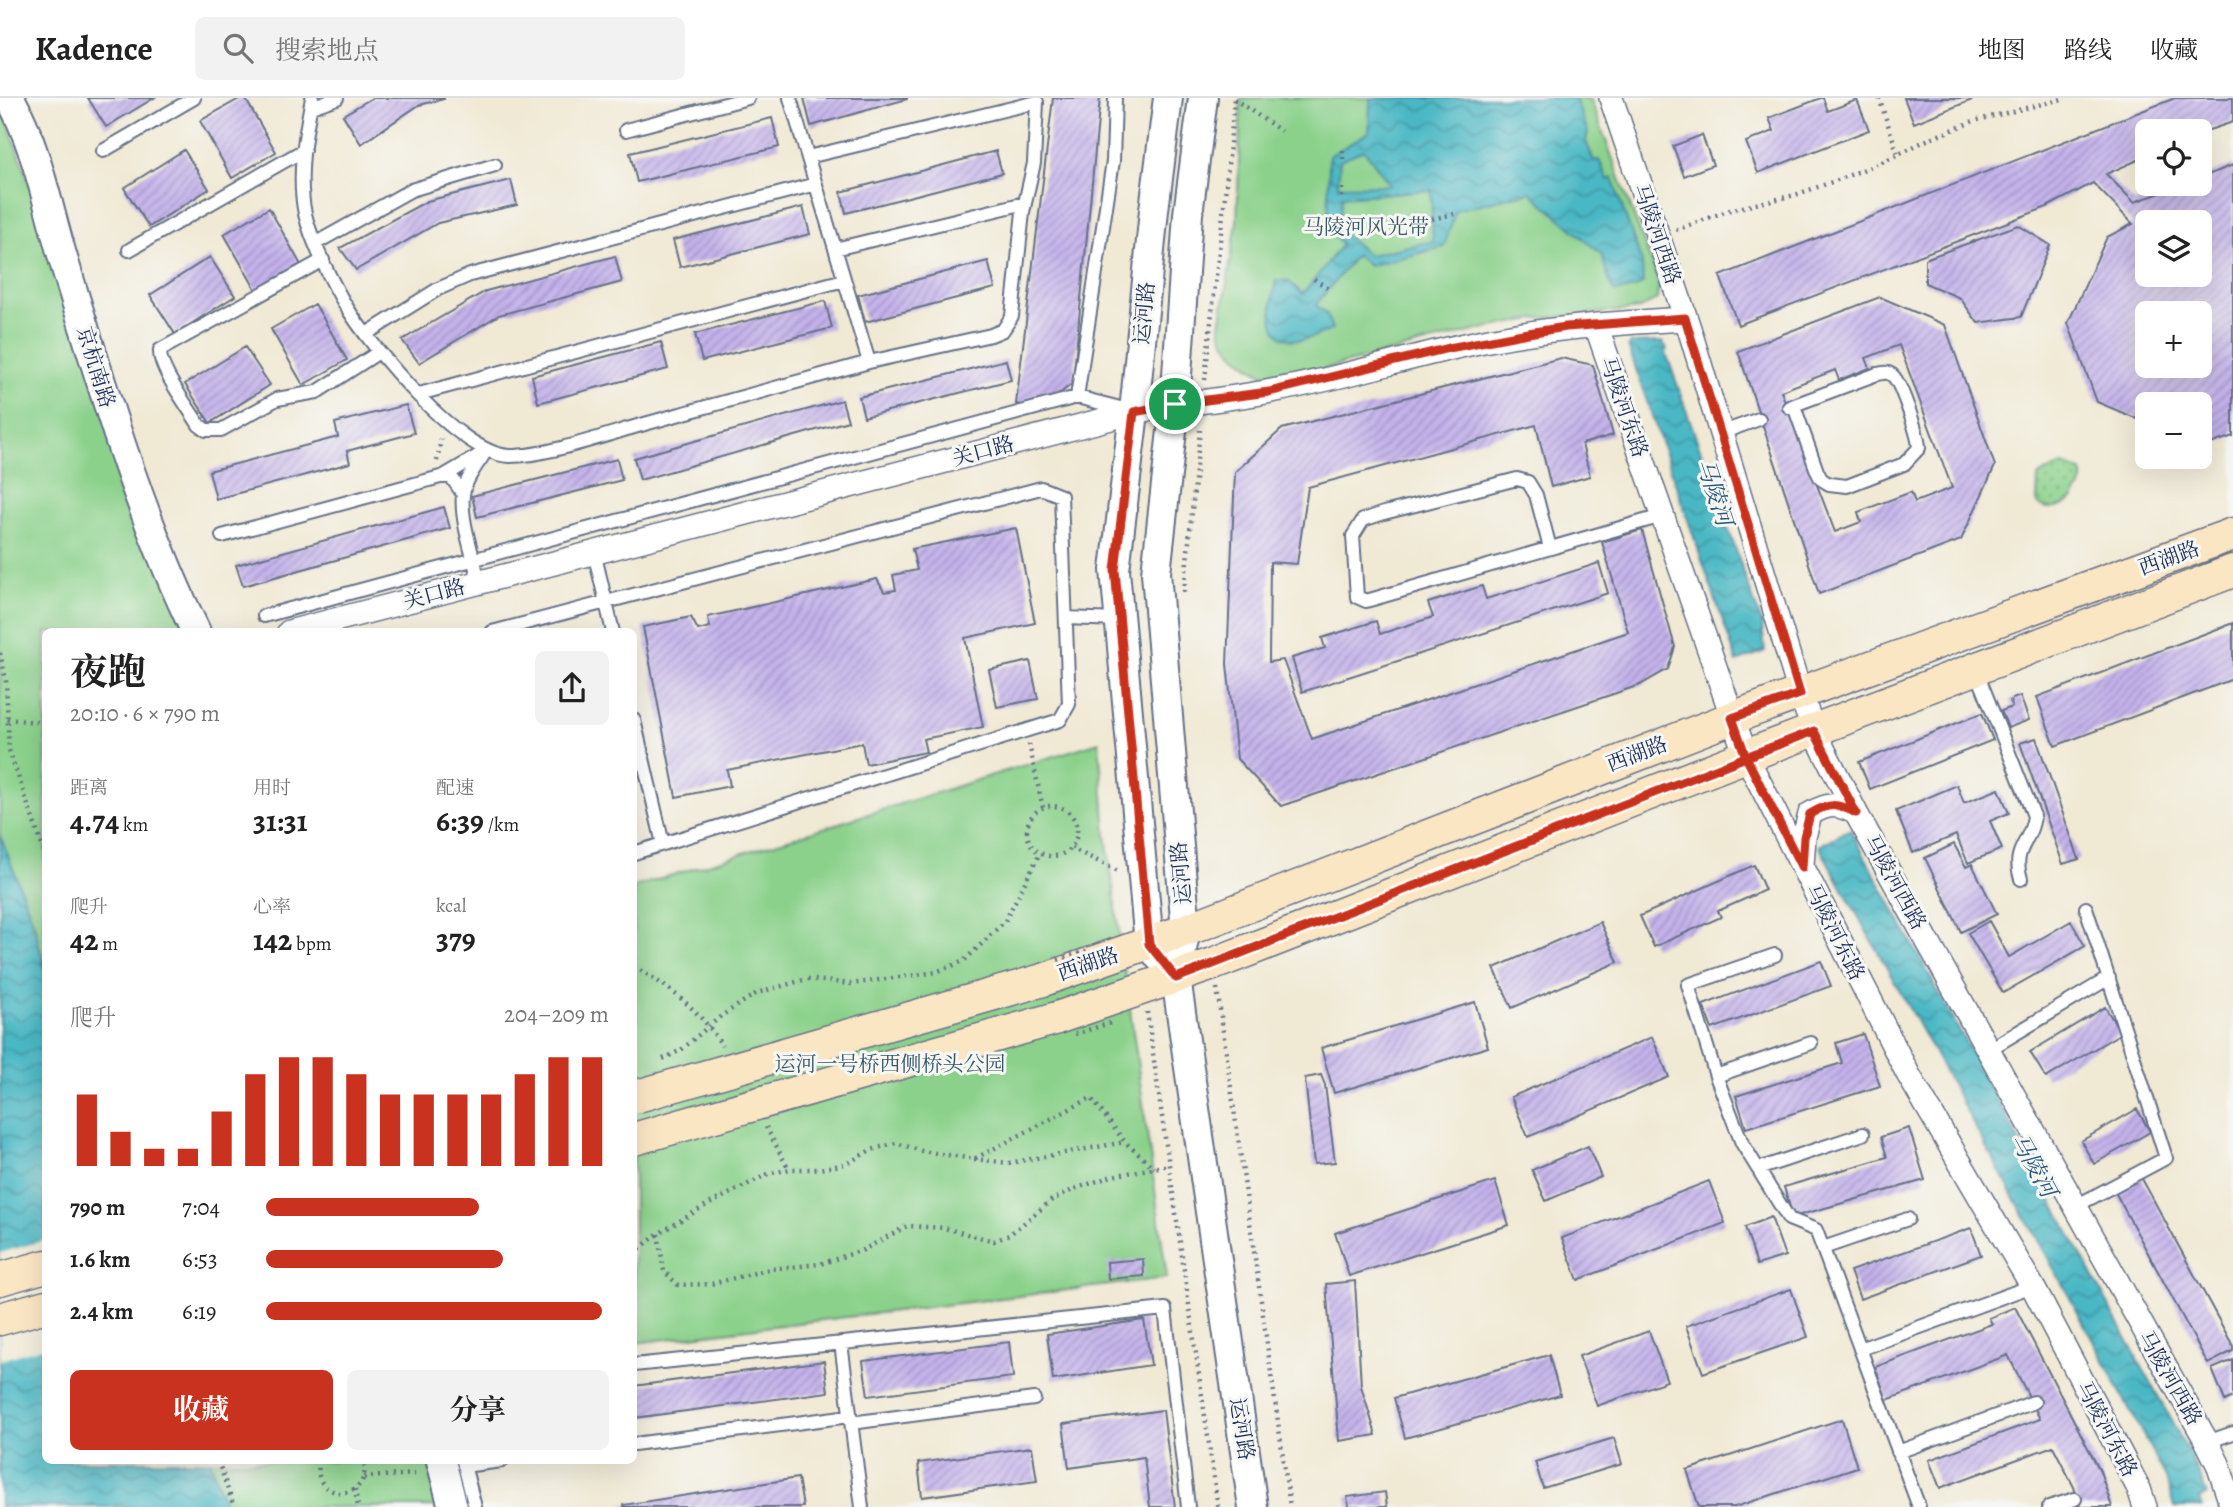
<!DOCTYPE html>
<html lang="zh">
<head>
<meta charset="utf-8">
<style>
	:root { --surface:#fff; --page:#f2f2f2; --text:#222; --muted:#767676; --line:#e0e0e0; --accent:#c8321e }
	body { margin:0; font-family:Alegreya,"Noto Serif SC",serif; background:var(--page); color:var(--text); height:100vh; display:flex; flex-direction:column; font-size:26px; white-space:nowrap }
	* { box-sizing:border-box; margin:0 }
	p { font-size:23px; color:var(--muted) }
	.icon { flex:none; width:38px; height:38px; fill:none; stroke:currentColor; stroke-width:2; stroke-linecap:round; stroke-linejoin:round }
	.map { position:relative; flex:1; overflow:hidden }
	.panel { position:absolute; left:42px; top:530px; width:595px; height:836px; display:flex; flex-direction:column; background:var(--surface); border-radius:10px; box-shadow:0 7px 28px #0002 }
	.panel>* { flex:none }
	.controls { position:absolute; left:2135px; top:21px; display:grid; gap:14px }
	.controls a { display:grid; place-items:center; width:77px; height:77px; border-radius:10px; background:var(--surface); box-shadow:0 7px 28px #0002; font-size:35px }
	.pin { position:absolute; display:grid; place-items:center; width:60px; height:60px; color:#fff; margin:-30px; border:4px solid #fff; border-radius:50%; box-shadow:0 2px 7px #0007 }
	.round { display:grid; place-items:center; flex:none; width:74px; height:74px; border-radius:10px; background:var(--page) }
	.head { display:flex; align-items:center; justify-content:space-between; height:119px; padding:0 28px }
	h1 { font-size:38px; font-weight:700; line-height:52px }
	.metrics { display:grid; grid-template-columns:repeat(3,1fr); gap:10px; height:119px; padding:7px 28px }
	.metrics div { display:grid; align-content:center }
	.metrics b { font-size:30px; font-weight:700 }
	.metrics small { font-size:19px; font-weight:400 }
	.metrics p { font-size:19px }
	.chart { height:196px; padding:14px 28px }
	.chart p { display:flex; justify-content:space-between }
	.chart svg { width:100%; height:126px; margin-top:7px; stroke:var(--accent); stroke-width:6 }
	.cta { display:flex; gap:14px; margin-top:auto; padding:14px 28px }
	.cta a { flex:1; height:80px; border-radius:10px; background:var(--accent); color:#fff; font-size:28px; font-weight:700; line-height:80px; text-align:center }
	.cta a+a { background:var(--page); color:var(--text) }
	ul { padding:0 28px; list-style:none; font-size:23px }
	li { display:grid; grid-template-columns:112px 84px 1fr; align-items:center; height:52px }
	li i { height:18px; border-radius:9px; background:var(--accent) }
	header { display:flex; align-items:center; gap:42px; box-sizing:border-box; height:98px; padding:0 35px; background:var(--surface); border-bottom:2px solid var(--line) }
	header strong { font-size:33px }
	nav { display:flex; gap:38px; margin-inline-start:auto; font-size:24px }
	.search { width:490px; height:63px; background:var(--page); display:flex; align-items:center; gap:18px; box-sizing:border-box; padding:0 24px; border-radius:10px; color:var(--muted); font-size:26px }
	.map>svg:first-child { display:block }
	.grass { fill:url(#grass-dots); stroke:#538074; stroke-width:2 }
	.park { fill:#8bd18b; stroke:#538074; stroke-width:2 }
	.water { fill:url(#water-waves); stroke:#327491; stroke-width:2; fill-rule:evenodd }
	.pier { fill:#f0e9d4 }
	.building { fill:url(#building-hatch); fill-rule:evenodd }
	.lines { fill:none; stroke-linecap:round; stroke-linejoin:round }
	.service-casing { stroke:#667087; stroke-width:16 }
	.minor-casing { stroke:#667087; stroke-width:26 }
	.tertiary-casing { stroke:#667087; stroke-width:32 }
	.secondary-casing { stroke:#667087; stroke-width:35 }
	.path { stroke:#667087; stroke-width:4.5; stroke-dasharray:2 5; stroke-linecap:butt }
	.service { stroke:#fff; stroke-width:12 }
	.minor { stroke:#fff; stroke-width:23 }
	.tertiary { stroke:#fff; stroke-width:28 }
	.secondary { stroke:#fbe6c4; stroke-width:32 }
	.secondary-bridge-casing { stroke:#667087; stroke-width:35; stroke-linecap:butt }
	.path-bridge { stroke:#667087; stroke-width:4.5; stroke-dasharray:2 5; stroke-linecap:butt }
	.secondary-bridge { stroke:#fbe6c4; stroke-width:32 }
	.route-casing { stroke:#fff; stroke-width:14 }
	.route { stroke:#c8321e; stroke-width:9 }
	.labels { text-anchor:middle; stroke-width:6; stroke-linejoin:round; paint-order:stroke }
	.park-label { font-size:21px; fill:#375869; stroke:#f6f6f2 }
	.street-label { font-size:21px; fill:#1b2f5e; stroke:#f6f6f2 }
	.water-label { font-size:23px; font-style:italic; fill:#29587d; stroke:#f6f6f2 }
</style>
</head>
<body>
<header>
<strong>Kadence</strong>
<div class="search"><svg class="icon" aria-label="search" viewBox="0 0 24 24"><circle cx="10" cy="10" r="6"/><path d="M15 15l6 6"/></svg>搜索地点</div>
<nav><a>地图</a><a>路线</a><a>收藏</a></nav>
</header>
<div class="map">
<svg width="2233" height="1409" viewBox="0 0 2233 1409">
	<defs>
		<pattern id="grass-dots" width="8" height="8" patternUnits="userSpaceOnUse" patternTransform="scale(1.75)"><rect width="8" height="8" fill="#8bd18b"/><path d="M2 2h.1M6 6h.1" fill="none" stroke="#71aa75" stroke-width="1.8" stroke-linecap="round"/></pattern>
		<pattern id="water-waves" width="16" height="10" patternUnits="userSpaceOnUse" patternTransform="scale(1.75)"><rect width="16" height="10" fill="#4ab8c4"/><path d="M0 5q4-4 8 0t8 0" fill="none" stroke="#3d96a2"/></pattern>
		<pattern id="building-hatch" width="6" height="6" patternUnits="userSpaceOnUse" patternTransform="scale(1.75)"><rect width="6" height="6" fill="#c4b3eb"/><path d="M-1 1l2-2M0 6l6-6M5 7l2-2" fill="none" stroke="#9e92c2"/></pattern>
	</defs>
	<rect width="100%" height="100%" fill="#f6f6f2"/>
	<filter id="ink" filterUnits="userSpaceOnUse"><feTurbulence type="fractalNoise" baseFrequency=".0143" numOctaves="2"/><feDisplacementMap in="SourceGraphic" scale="14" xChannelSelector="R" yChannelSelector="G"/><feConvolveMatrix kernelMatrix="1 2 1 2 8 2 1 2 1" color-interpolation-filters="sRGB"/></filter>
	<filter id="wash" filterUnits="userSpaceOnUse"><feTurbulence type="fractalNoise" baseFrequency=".00686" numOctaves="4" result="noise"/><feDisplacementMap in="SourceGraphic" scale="28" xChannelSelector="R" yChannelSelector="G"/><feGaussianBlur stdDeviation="1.57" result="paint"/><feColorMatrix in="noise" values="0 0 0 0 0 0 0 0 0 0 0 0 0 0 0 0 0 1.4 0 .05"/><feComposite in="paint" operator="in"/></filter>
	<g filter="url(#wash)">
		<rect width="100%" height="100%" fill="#f0e9d4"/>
		<path class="grass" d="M2063,367L2082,374C2085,392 2067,413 2047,410C2044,410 2040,407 2037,406L2038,379L2045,374Z"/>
		<path class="park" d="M1241,0H1590L1659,185L1657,201L1640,211L1534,221L1486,230L1280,282C1256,276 1222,254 1220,227L1237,124Z
			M0,2L186,534H46L45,871L34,826L0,737Z
			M1099,644L1106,737L1167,1180L634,1245V789Z
			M210,1363H429L440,1409H226Z"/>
		<path class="water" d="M1370,0H1575L1588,34L1586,43L1594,63L1599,62L1608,82L1612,80L1642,165L1643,185L1636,190L1615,194L1612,191L1601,156L1530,94L1456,112L1444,149L1369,168L1356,157L1316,207L1327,216L1332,232C1322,235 1311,241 1300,242C1263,244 1271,205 1276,182L1288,183L1303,196L1342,146L1328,133L1329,58L1369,34ZM1364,52L1390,87L1338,88L1340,62ZM1431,92L1433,143L1369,157L1338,131L1342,99Z
			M1662,244L1667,250L1666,255L1762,526L1765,553L1737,564L1628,248L1632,245Z
			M1850,731L2190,1357L2207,1396L2199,1401L2202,1409H2174L2166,1380L2074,1207L1819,748Z
			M0,737L34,826L45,871L46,1363H210L226,1409H0Z"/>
		<path class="pier" d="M45,1142V1249L0,1262V1155Z"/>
		<g id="blocks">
			<path class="building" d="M88,0H154L106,29Z
				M241,0H245L276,54L232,80L200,23Z
				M372,0H444V1L419,7L361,46L343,17Z
				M804,0H907V1L811,28Z
				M1053,0H1100L1073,285L1058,297L1035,310L1016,306Z
				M1821,0H1823L1828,13L1857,2L1869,32L1758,75L1746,44L1774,33L1769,20Z
				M1904,0H1977L1914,25Z
				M2175,0H2233V24L2200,35V33H2147V58L2106,76L2134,104L2187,86H2200V80L2233,67V338L2202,349L2200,348V306H2147V325L2097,304L2068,225L2107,139L2133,126L2093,85L2047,109L1738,227L1720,178ZM2147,124H2200V177H2147ZM2147,215H2200V268H2147Z
				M772,20L779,49L637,84L630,55Z
				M1702,37L1713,67L1684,78L1673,48Z
				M184,52L209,91L149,129L124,90Z
				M996,53L1002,75L846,115L841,94Z
				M511,82L517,107L438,125L356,172L340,150L427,103Z
				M803,109L810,136L680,169L673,142Z
				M269,110L301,167L256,192L224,136Z
				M2018,127L2050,147L2021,219L1978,225L1960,200L1925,185V161Z
				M615,158L622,184L499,217L419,265L402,242L486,193Z
				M210,159L235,198L175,236L150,197Z
				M988,163L995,190L865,224L858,197Z
				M1880,199L1945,227L1995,368L1961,442L1819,496L1738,253ZM1899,247L1952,390L1915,404L1911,394L1858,414L1861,424L1835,434L1781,293L1835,272L1839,282L1870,270L1866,260Z
				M825,203L832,230L702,263L695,236Z
				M315,206L347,262L303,287L271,231Z
				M661,244L668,271L538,305L532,278Z
				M245,249L270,287L210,325L185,286Z
				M1561,260L1593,267L1613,337L1582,346L1590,378L1551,389L1536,327L1308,389L1297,466L1270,464L1269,564L1283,562L1312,641L1628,534L1602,444L1642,432L1675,549L1668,571L1640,587L1281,708L1237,661L1227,566L1235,374L1282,331Z
				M1006,262L1011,282L864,319L859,299Z
				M842,302L848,323L640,382L634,360Z
				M406,307L414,335L347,353L350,365L216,401L209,373L338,339L335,325Z
				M617,361L622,382L477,419L472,398Z
				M444,409L450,430L243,488L236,467Z
				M1016,430L1035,525L965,540L983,629L923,641L926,654L866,666L862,645L727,672L730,688L676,699L643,529L691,519L698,532L710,529L708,519L877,481L884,494L896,492L893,477L917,472L912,451Z
				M1599,465L1608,495L1302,594L1292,560L1325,550L1322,540L1376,523L1380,536L1433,519L1428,505L1482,488L1486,501Z
				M2233,525V581L2055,648L2037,599Z
				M1030,563L1038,601L997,609L989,572Z
				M2020,598L2029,622L2008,630L2001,613L2012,609L2010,602Z
				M1982,615L1993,642L1870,691L1859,664Z
				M2036,640L2079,761L2063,766L2020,645Z
				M1957,687L1964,705L1999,691L2009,715L1990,723L2002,751L1968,765L1956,737L1913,755L1896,713Z
				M1954,746L1966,769L1972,766L1997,816L1961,834L1925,760Z
				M1754,767L1765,792L1718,813L1721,819L1654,849L1640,818Z
				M1989,823L2009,859L2071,823L2085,848L2003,895L1968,835Z
				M1600,824L1618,864L1512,910L1494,870Z
				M1821,863L1831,888L1712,931L1703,907Z
				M1475,904L1488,949L1334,995L1321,950Z
				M2105,909L2121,935L2046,980L2030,954Z
				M1863,936L1880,988L1746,1030L1736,998L1842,965L1836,945Z
				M1652,939L1669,979L1528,1039L1511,999Z
				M1321,977L1325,987L1335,1064L1314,1066L1305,980Z
				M2137,1011L2150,1034L2094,1066L2081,1043Z
				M1909,1030L1925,1082L1793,1119L1784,1089L1887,1059L1881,1039Z
				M1588,1048L1601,1079L1546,1103L1532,1072Z
				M2141,1079L2233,1248V1253L2208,1266L2115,1094Z
				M1495,1083L1509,1127L1349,1178L1335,1135Z
				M1709,1083L1725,1125L1578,1182L1562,1140Z
				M1771,1119L1785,1158L1757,1167L1745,1129Z
				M1971,1130L1981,1157L1860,1201L1850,1173Z
				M1143,1161L1144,1178L1108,1181L1107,1164Z
				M1355,1183L1361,1288L1376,1337L1339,1343L1326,1186Z
				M1791,1191L1808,1239L1703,1275L1686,1228Z
				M2015,1209L2100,1373L2112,1409H2080L2074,1389L2053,1348L1940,1390L1929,1362L2040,1321L2008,1257L1887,1302L1875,1269L1992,1226L1989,1220Z
				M1144,1222L1151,1267L1053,1282L1047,1236Z
				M1649,1233L1667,1283L1597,1308L1579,1258Z
				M1009,1244L1013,1279L868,1298L863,1263Z
				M1549,1257L1560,1297L1405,1340L1394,1300Z
				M2233,1262V1299L2225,1303L2212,1271Z
				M824,1263L828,1294L634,1320V1288Z
				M1163,1312L1175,1409H1150L1144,1359L1069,1370L1063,1326Z
				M1842,1321L1857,1369L1735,1409H1699L1687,1372Z
				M1614,1340L1622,1366L1543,1390L1535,1364Z
				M1032,1349L1037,1383L922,1399L918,1365Z
				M798,1380L803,1409H623V1407Z
				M1385,1394L1387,1409H1349L1347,1399Z"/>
		</g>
	</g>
	<g filter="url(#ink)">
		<use href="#blocks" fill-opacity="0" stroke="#667087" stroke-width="2"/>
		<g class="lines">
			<g class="service-casing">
				<path id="service" d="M312,0C305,37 297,78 305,116C311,142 332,185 346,208C371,249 460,357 510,358C544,358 600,339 634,329C712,307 790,286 869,264L790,0
					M311,9L337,0
					M626,32L748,0
					M103,53L194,0
					M808,59L1037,4L1034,65L1023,114L1012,218L1003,232L991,237L869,264
					M316,145L411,92L495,67
					M835,151L1025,105
					M129,152L304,52
					M323,162L160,252C158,270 189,310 199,327L206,332H221L277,301L317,294L379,254
					M366,236L438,191L470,177L816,86
					M419,296L844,182
					M1077,299L1128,312
					M1789,309L1877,276C1883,275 1888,273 1893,278C1901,285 1919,339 1919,350L1904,366L1847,388L1829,386L1821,381L1817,373L1794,308
					M1721,335L1759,321
					M444,378L483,355
					M222,438L444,378L452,380L463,396
					M1550,450L1536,397L1528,384L1517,381L1384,415L1363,422L1353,438L1357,499L1366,503L1662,418
					M594,454L613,534
					M479,484C474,459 460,422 463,397C465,381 478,366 486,353
					M264,518L1077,299L1113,63L1115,0
					M1066,520L1119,522
					M492,534L1041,390L1061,398L1069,606L1060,622L634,755
					M1976,572L2034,718C2031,746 2011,750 2021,781
					M634,622L663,746
					M1775,857L1688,887L1716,978L1742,1045L1789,1121L1816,1132L1919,1409
					M1988,952L2109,880
					M1716,978L1811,945
					M1758,1071L1863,1036
					M2074,1109L2166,1060L2086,810
					M1823,1150L1908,1121
					M841,1245L862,1409
					M1860,1251L2032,1188
					M634,1267L1165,1211L1188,1409
					M851,1325L1034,1301
					M2207,1344L2233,1335
					M634,1346L850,1318
					M1898,1354L2034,1304
					M463,1363L475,1409
					M464,1368L502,1363
					M2049,1409L2075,1401"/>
			</g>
			<g class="minor-casing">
				<path id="minor" d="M1611,0L1689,230L1800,595L1814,633L1856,715L2207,1344L2218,1366L2232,1409
					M1596,227L1746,658L1908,976L2034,1191L2139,1391L2145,1409
					M289,534L1134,314C1180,305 1226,302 1271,293C1345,280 1416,256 1489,242C1554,229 1620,225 1685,221
					M1802,767L1804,739L1810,716C1828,705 1837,705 1856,715"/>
			</g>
			<g class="tertiary-casing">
				<path id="tertiary" d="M10,0C38,51 48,112 65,167C103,291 139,417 196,534
					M1203,0L1188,116L1175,306L1156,475L1186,832L1176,880L1253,1409
					M1161,861L1149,846L1115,472L1134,314L1154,112L1168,0
					M441,1363L453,1409"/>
			</g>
			<g class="secondary-casing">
				<path id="secondary" d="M1043,882L1186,832L1732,620L2233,436
					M1054,921L1213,866L1746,658L2233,473
					M0,1181L46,1168
					M0,1221L46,1208"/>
			</g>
			<path class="path" d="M1879,0L1898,56
				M1234,1L1281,33
				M1343,61V49
				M1342,99V88
				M1432,121L1454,116
				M1676,132L1730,112L1795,97L1835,83L1880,65L1925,43L1974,23L2066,0
				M1314,181L1329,191
				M1205,282C1214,188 1227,94 1234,0
				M437,363L441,341
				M1184,494L1200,332
				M0,555L6,582L9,652L46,759
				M7,621L46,625
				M1029,646L1043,710
				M1027 733a25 25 0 1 1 50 0a25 25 0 1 1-50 0Z
				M1071,750L1120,774
				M634,869C668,887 702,914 722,948
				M1217,890L1290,1409
				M1147,914L1218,1409
				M663,961L681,952L721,918L757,895L807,881L851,886L936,874L964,863L1005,823L1040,755
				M766,1029L789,1072
				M974,1061L1009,1065L1125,1044
				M658,1136L664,1173L678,1187L711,1186L770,1171L820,1166L863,1152L907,1128L944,1130L994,1143L1009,1137L1052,1102L1077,1090L1112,1078L1169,1067
				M634,1155L658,1136L703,1109L768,1076L790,1071H819L846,1066L871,1052L896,1045L922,1053L974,1061L1091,1000L1125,1044L1154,1070
				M218,1363L234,1409
				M320,1363C308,1403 372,1407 364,1363
				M364,1379L419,1376
				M355,1391L358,1409"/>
			<use href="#service" class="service"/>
			<use href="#minor" class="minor"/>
			<use href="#tertiary" class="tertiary"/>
			<use href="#secondary" class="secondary"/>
			<g class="secondary-bridge-casing">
				<path id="secondary-bridge" d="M634,999L1043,882
					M634,1041L1054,921"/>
			</g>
			<path class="path-bridge" d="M1058,862L1087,853
				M1075,936L1110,925"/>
			<use href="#secondary-bridge" class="secondary-bridge"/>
		</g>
	</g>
	<g class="lines" filter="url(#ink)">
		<g class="route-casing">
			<path id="route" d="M1175,306L1134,314L1115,472L1149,846L1176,880L1213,866L1746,659L1814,633L1856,715C1837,705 1828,705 1810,716L1804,739L1802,770L1746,659L1732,620L1800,596L1685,220L1566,229L1528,235L1449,250L1269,294L1175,306"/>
		</g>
		<use href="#route" class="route"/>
	</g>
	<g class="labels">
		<g class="park-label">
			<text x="1366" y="136">马陵河风光带</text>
			<text x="890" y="973">运河一号桥西侧桥头公园</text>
		</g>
		<g class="street-label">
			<text transform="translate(1657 136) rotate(71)" y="7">马陵河西路</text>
			<text transform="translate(1144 215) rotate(-85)" y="7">运河路</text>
			<text transform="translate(96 269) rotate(73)" y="7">京杭南路</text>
			<text transform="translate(1624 309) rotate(71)" y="7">马陵河东路</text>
			<text transform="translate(983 353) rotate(-15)" y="7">关口路</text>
			<text transform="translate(2169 460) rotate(-20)" y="7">西湖路</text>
			<text transform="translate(434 496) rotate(-15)" y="7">关口路</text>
			<text transform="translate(1637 656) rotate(-21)" y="7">西湖路</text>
			<text transform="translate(1181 775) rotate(-95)" y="7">运河路</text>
			<text transform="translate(1895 784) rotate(61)" y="7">马陵河西路</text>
			<text transform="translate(1835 834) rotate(63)" y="7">马陵河东路</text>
			<text transform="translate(1088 866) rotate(-19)" y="7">西湖路</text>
			<text transform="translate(2170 1280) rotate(60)" y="7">马陵河西路</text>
			<text transform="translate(1242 1331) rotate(81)" y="7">运河路</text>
			<text transform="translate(2107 1331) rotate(62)" y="7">马陵河东路</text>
		</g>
		<g class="water-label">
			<text transform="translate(1715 394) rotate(72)" y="8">马陵河</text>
			<text transform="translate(2034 1067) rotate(61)" y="8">马陵河</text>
		</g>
	</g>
</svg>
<div class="controls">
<a><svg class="icon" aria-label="locate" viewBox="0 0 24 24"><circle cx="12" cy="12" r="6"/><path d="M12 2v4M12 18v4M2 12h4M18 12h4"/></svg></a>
<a><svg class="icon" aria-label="layers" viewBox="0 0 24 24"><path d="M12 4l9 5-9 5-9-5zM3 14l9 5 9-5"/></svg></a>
<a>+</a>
<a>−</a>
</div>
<div class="pin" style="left:1175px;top:306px;background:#1e9e55"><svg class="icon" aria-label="arrive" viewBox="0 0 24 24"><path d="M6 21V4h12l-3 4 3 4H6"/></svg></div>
<section class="panel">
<div class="head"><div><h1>夜跑</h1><p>20:10 · 6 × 790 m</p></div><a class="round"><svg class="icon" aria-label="share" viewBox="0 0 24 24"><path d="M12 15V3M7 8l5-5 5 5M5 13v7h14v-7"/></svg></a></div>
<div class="metrics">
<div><p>距离</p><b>4.74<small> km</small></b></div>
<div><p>用时</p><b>31:31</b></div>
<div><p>配速</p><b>6:39<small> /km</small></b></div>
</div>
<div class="metrics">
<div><p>爬升</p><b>42<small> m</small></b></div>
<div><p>心率</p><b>142<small> bpm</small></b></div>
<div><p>kcal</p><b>379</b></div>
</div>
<div class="chart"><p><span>爬升</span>204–209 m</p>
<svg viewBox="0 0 160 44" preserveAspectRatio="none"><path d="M5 44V19M15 44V32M25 44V38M35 44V38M45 44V25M55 44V12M65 44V6M75 44V6M85 44V12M95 44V19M105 44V19M115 44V19M125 44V19M135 44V12M145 44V6M155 44V6"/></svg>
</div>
<ul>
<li><b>790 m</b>7:04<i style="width:62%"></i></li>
<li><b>1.6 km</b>6:53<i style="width:69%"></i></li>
<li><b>2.4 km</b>6:19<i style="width:98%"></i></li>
</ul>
<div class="cta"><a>收藏</a><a>分享</a></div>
</section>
</div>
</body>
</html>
